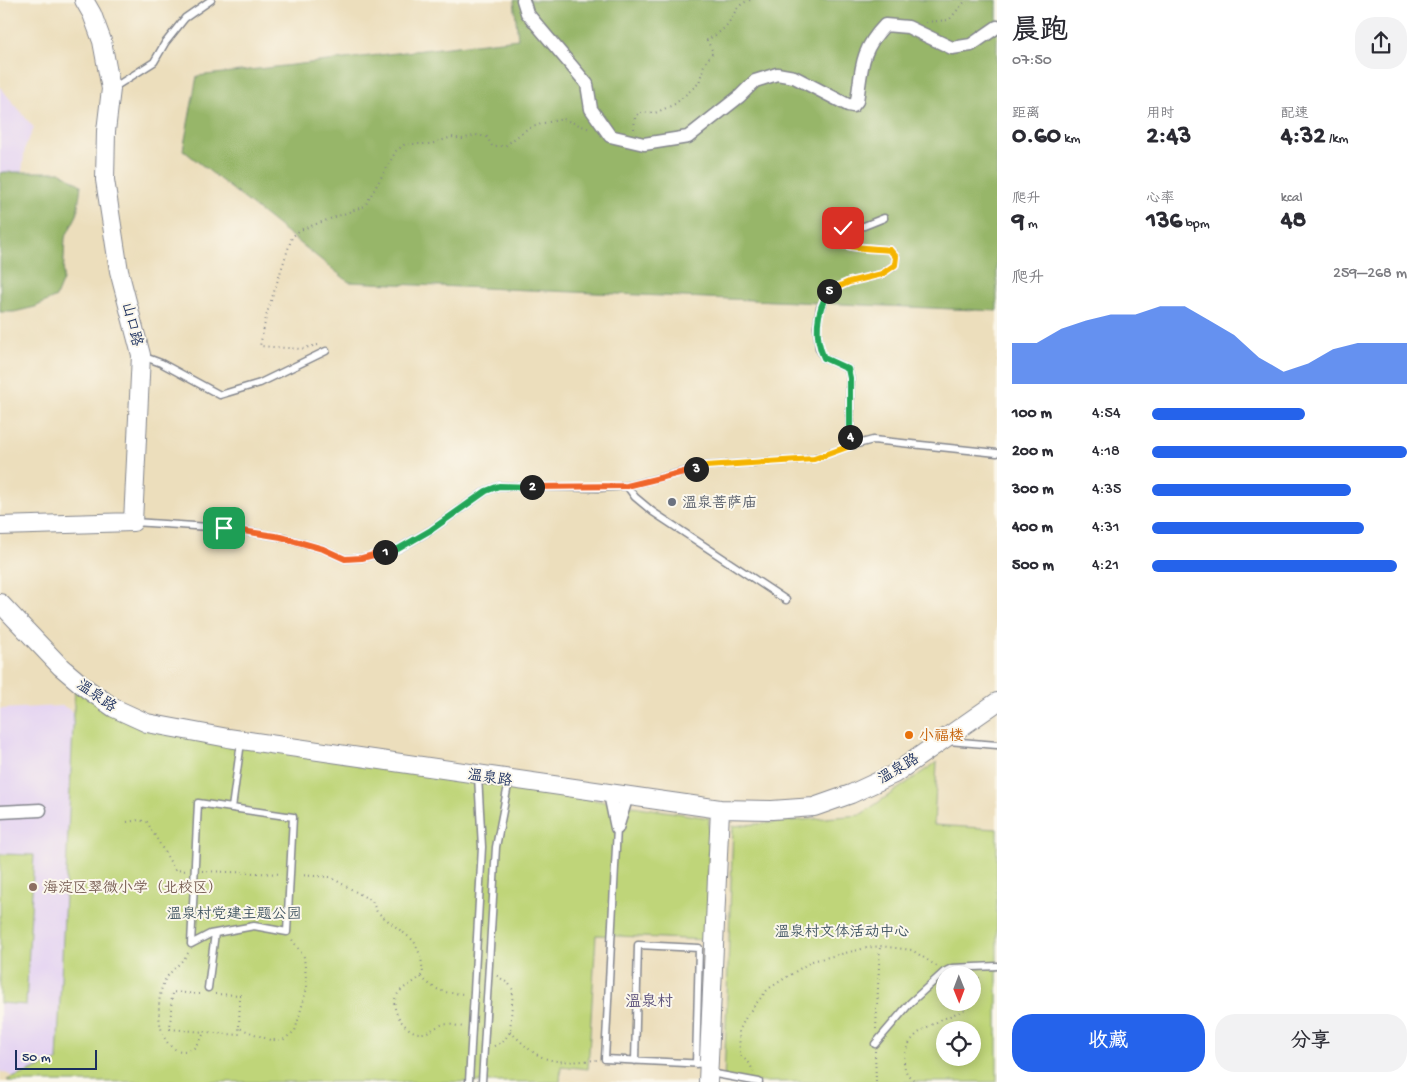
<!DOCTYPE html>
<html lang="zh">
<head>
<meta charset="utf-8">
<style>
	:root { --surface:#fff; --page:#f2f2f3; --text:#2b2b33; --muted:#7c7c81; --accent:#2563eb }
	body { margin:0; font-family:"Gochi Hand","LXGW WenKai TC",sans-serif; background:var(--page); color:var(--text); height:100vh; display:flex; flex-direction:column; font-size:19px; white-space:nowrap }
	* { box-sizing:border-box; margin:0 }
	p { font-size:16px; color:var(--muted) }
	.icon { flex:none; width:28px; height:28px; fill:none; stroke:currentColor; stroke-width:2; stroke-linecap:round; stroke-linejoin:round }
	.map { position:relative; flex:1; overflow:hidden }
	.panel { display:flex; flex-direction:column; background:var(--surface); width:425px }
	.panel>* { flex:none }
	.needle { width:32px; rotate:179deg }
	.tools { position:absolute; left:936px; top:966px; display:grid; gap:10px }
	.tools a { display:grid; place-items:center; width:45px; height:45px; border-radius:50%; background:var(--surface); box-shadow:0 2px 12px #0003; font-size:25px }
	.scale { position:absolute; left:15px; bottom:12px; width:82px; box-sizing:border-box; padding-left:5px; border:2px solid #1b2f5e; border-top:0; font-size:14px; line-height:18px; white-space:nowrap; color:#1b2f5e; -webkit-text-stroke:4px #fbf7ec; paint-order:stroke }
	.pin { position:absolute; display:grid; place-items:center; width:42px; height:42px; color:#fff; margin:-21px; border-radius:10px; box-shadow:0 2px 8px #0006 }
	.km { position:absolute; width:25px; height:25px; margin:-12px; border-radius:50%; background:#222; color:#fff; font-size:14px; line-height:25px; text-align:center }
	.round { display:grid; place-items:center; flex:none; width:52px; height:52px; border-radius:20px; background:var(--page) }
	.head { display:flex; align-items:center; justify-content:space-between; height:85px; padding:0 15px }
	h1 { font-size:28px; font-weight:700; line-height:38px }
	.figures { display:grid; grid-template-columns:repeat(3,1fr); gap:8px; height:85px; padding:5px 15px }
	.figures div { display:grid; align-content:center }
	.figures b { font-size:25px; font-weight:700 }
	.figures small { font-size:14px; font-weight:400 }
	.figures p { font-size:14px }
	.chart { height:140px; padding:10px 15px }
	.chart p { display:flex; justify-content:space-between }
	.chart svg { width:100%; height:90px; margin-top:5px; fill:var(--accent); opacity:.7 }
	.button { display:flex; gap:10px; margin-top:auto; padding:10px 15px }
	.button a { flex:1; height:58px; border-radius:20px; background:var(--accent); color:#fff; font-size:20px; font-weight:700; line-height:58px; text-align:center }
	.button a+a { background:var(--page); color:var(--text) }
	ul { padding:0 15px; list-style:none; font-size:16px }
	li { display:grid; grid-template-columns:80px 60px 1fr; align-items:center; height:38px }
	li i { height:12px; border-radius:6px; background:var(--accent) }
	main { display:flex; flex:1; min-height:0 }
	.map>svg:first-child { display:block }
	.built { fill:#e4d3f2 }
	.green { fill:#bfd579; stroke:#6d826c; fill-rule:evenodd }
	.forest { fill:#97b669; stroke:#597264 }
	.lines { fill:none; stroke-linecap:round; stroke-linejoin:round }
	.lane-casing { stroke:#84868d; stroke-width:9 }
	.street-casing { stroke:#84868d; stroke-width:15 }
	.secondary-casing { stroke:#84868d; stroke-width:20 }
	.path { stroke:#84868d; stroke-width:2; stroke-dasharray:1 4; stroke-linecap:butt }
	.lane { stroke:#fff; stroke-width:6 }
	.street { stroke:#fff; stroke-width:12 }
	.secondary { stroke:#fff; stroke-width:18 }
	.split-1-casing { stroke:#fff; stroke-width:10 }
	.split-2-casing { stroke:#fff; stroke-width:10 }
	.split-3-casing { stroke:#fff; stroke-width:10 }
	.split-4-casing { stroke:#fff; stroke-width:10 }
	.split-5-casing { stroke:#fff; stroke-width:10 }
	.split-6-casing { stroke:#fff; stroke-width:10 }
	.split-1 { stroke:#f0652b; stroke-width:6 }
	.split-2 { stroke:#22a559; stroke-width:6 }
	.split-3 { stroke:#f0652b; stroke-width:6 }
	.split-4 { stroke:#f5b400; stroke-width:6 }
	.split-5 { stroke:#22a559; stroke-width:6 }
	.split-6 { stroke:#f5b400; stroke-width:6 }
	.worship-dot { fill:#6b7280; stroke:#fbf7ec; stroke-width:2 }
	.food-dot { fill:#e8710a; stroke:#fbf7ec; stroke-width:2 }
	.education-dot { fill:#8d6e63; stroke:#fbf7ec; stroke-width:2 }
	.labels { text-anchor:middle; stroke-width:4; stroke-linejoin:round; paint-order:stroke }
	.street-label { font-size:15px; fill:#1b2f5e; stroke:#fbf7ec }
	.worship-label { font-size:15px; fill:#5b616d; stroke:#fbf7ec; text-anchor:start }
	.food-label { font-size:15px; fill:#c56008; stroke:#fbf7ec; text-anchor:start }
	.education-label { font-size:15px; fill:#785e54; stroke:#fbf7ec; text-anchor:start }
	.park-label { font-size:15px; fill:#445865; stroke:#fbf7ec }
	.neighbourhood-label { font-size:16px; fill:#5c517b; stroke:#fbf7ec }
</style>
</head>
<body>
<main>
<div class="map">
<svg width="997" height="1082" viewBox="0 0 997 1082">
	<rect width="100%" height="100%" fill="#fbf7ec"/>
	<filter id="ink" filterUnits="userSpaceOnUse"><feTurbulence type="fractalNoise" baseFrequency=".02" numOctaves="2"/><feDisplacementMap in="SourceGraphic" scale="10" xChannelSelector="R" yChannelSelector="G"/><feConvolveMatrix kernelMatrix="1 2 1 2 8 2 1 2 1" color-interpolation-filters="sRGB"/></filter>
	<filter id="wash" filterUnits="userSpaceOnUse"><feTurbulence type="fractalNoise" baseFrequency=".0096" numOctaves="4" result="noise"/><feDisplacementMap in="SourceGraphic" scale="20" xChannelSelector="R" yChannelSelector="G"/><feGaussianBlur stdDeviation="1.12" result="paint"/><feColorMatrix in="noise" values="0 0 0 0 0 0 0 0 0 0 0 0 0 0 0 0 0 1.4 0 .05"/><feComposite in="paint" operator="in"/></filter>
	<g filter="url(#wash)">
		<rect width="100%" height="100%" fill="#ecdebc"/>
		<path class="built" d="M0,87L34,128L25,147L22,172L0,173Z
			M63,706L75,713L57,1061L15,1077L0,1071V709Z"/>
		<path class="green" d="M75,686L141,729L709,818L707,940L596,935L588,1069L561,1066L560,1082H11L7,1080L57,1061Z
			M937,762L934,825L997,829V1082H724L733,826L860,815ZM945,975H972V1002H945ZM945,1030H972V1058H945Z
			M0,854L34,855L26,1005L0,1003Z"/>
		<path class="forest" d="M514,0H997V311L349,282L183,150L197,76L518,39Z
			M4,172H60L81,185L77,215L65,238L63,280L56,297L35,307L14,312H0V173Z"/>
	</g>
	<g filter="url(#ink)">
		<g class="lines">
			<g class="lane-casing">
				<path id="lane" d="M113,88L154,62L165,43L185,18L211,0
					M142,356L161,363L220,395L260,383L326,351
					M850,446V377L848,369L824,358L819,348L817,327L820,308L829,292L849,282L882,274L895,265L896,257L890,250C875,248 842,249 832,238L834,230L864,226L884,218
					M627,486L635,497L653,512L786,600
					M134,522L224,528L281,537L323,549L345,559L362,558L398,549L431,530L486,491L499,486L599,488L627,486L706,466L814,459L850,446L873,440L997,453
					M948,741L997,745
					M232,808L293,817L287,932L254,926L210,934L191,944L198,803L232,808L241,742
					M617,828L605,1059L706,1064
					M208,988L215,933
					M875,1044L910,1003L944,972L952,968L997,966
					M635,1061L638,945L699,948L696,1064
					M710,1073L759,1082
					M469,1082L482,847L478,776
					M482,1082L496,847L509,780"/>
			</g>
			<g class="street-casing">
				<path id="street" d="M523,0L527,13L587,84L591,109L610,136L644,144L688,137L740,96L755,81L777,74L794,77L848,105L853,106L857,101C862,68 860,51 885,25L908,27L952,48L971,45L997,27
					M610,794L617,828L627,796
					M0,812L40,810"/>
			</g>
			<g class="secondary-casing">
				<path id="secondary" d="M0,526L133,522L141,355L119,271L105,180L106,131L111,89L102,41L92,14L84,0
					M0,603L61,667L87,689L114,708L147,723L228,738L720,809L772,810L814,807L851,794L894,774L997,702
					M708,1082L720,809"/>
			</g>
			<path class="path" d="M926,22L949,20L966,0
				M634,129L635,117L640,112L655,113L675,104L699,83L704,65L713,52L707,40C714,36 721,32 726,26C736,14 734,6 750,0
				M318,345L301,349L260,346L267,313L292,237L300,230L365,206L396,151L405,144H431L452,137L462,139L476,135L487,137L492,146H505L527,129L544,123L563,119L590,129
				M127,822L139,820L147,822L175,870L187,871
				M202,871L282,874
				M299,875L330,877L372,901L377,912L414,941L421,957L423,973C416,984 403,985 397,995C388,1008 405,1032 419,1033C428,1034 433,1028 441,1025C447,1023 457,1026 464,1027
				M188,953C182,963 171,970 165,980C155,997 155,1050 183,1051C186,1051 191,1049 194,1048L205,1032
				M421,977C437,992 444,993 465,994
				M200,994L172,992L170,1029L239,1035V1028
				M215,994L240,995L239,1028L270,1040H283L295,1031L307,988L304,957L291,938
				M972,1002L978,986L979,975
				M876,1029L880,946
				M510,1032C519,1039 528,1050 538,1055C555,1065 579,1061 597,1060
				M494,1046L503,1042L510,1032L513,990L509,984L496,975
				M875,1051L876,1082
				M754,1072L749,1063L740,1055L739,1031L747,1015L768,989L812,961L866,948L880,946L912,950L938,967
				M918,1082C908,1077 905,1073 904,1062C904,1028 946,1020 969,1007L972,1002"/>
			<use href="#lane" class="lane"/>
			<use href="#street" class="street"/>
			<use href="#secondary" class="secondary"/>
		</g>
	</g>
	<g class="lines" filter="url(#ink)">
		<g class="split-1-casing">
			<path id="split-1" d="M224,528L281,537L323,549L345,559L362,558L385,552"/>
		</g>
		<g class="split-2-casing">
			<path id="split-2" d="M385,552L398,549L431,530L486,491L499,486L532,487"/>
		</g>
		<g class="split-3-casing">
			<path id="split-3" d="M532,487L627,486L696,469"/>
		</g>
		<g class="split-4-casing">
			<path id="split-4" d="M696,469L706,466L814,459L850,446V437"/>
		</g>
		<g class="split-5-casing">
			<path id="split-5" d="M829,291C816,311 814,337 824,358L848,369L850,378V437"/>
		</g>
		<g class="split-6-casing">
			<path id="split-6" d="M829,291L849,282L882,274L895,265L896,257L890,250C875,248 842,249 832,238L834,230L843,228"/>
		</g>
		<use href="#split-1" class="split-1"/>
		<use href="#split-2" class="split-2"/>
		<use href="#split-3" class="split-3"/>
		<use href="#split-4" class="split-4"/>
		<use href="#split-5" class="split-5"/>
		<use href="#split-6" class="split-6"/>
	</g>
	<circle class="worship-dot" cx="672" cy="502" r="5"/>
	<circle class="food-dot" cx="909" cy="735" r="5"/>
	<circle class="education-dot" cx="33" cy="887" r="5"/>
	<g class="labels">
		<g class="street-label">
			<text transform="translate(133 324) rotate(76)" y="5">山口路</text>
			<text transform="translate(97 695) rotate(35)" y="5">温泉路</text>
			<text transform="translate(898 768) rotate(-31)" y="5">温泉路</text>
			<text transform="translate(490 777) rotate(9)" y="5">温泉路</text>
		</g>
		<g class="worship-label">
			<text x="682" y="507">温泉菩萨庙</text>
		</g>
		<g class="food-label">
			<text x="919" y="740">小福楼</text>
		</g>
		<g class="education-label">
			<text x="43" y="892">海淀区翠微小学（北校区）</text>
		</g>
		<g class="park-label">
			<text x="234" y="918">温泉村党建主题公园</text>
			<text x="842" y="936">温泉村文体活动中心</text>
		</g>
		<g class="neighbourhood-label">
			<text x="649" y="1006">温泉村</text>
		</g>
	</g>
</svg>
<div class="tools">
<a><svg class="needle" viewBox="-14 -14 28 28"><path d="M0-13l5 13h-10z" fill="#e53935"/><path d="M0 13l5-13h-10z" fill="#7c7c81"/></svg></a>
<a><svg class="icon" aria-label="locate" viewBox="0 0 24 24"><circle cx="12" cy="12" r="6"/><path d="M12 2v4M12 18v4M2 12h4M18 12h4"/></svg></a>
</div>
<div class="scale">50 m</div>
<div class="pin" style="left:224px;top:528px;background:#1e9e55"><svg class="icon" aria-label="arrive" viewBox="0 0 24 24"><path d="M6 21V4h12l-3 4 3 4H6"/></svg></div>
<div class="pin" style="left:843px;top:228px;background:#d93025"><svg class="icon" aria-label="check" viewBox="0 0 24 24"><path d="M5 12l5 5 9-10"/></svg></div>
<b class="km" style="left:385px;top:552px">1</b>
<b class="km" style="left:532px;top:487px">2</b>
<b class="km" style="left:696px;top:469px">3</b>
<b class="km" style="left:850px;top:437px">4</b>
<b class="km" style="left:829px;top:291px">5</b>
</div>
<section class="panel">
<div class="head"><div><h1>晨跑</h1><p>07:50</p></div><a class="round"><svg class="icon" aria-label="share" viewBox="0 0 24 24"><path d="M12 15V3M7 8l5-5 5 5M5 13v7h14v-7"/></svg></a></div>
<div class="figures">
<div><p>距离</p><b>0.60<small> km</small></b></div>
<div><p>用时</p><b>2:43</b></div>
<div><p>配速</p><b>4:32<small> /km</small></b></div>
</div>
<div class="figures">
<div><p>爬升</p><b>9<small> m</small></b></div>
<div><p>心率</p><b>136<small> bpm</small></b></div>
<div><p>kcal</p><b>48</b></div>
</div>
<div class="chart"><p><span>爬升</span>259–268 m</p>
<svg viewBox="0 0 160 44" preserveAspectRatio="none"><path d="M0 44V24L10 24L20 17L30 13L40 10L50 10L60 6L70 6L80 13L90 20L100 31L110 38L120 34L130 27L140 24L150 24L160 24V44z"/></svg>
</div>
<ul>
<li><b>100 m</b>4:54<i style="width:60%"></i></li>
<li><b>200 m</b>4:18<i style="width:100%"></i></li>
<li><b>300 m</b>4:35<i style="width:78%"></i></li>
<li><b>400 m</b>4:31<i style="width:83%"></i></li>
<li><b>500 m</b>4:21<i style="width:96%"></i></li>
</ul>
<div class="button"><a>收藏</a><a>分享</a></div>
</section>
</main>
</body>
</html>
